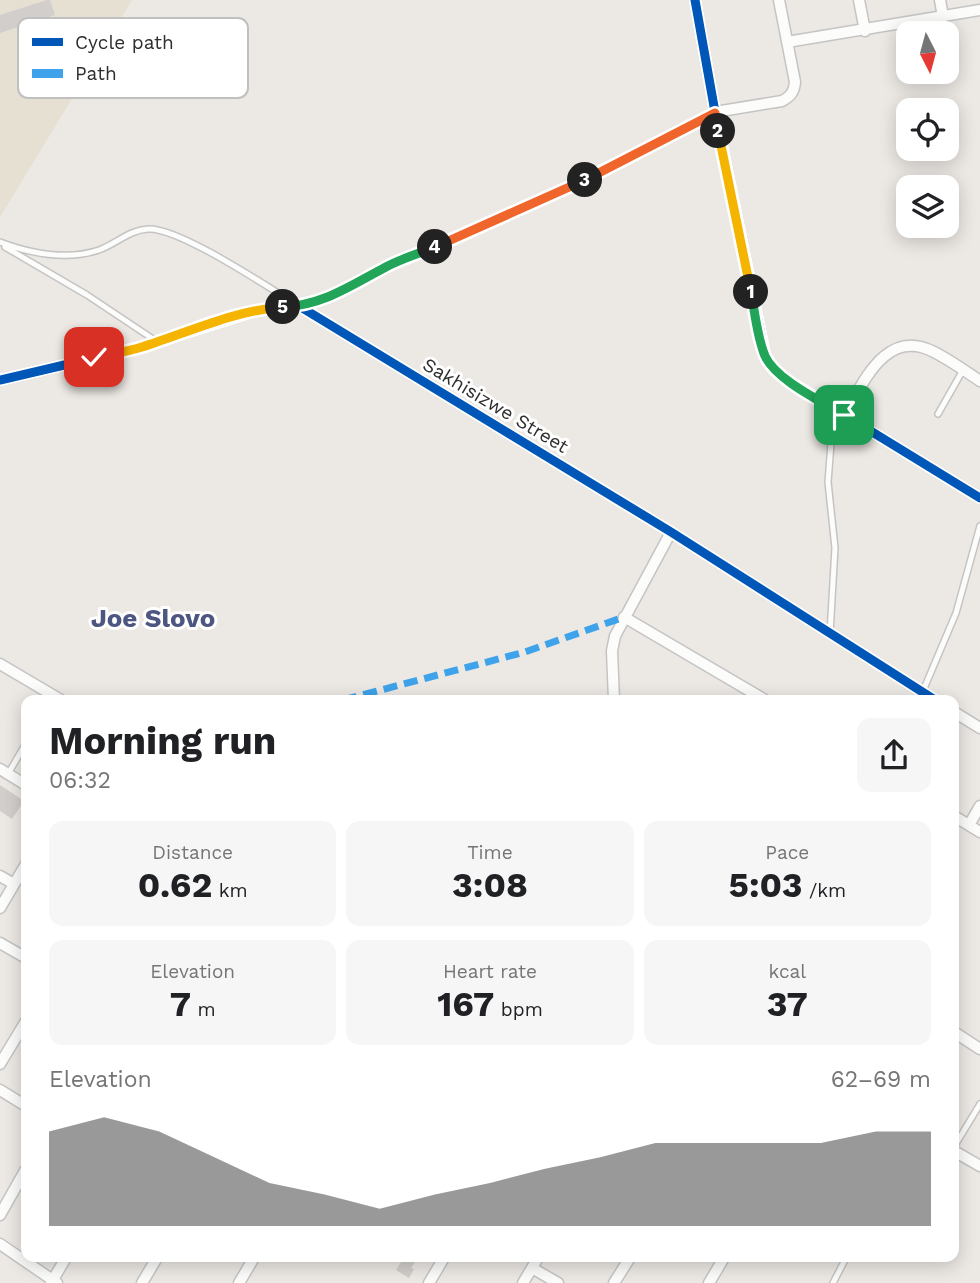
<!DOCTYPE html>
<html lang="en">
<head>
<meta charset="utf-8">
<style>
	:root { --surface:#fff; --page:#f6f6f6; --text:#202124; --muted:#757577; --accent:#706f6e }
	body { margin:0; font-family:"Work Sans",sans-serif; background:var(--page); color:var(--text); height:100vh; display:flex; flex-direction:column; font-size:26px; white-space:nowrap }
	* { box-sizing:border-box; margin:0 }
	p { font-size:23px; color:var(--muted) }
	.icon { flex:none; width:38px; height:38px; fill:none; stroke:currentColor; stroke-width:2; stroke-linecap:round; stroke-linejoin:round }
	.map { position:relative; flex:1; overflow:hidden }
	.details { position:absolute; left:21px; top:695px; width:938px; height:567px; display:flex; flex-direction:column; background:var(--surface); border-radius:14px; box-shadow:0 4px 18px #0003 }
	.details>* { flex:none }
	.needle { width:46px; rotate:174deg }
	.fabs { position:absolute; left:896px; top:21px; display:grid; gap:14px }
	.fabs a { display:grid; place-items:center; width:63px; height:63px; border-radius:14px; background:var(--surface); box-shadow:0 4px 18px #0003; font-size:35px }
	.pin { position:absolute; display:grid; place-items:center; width:60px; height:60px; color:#fff; margin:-30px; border-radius:14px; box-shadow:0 4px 10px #0006 }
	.km { position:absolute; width:35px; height:35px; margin:-18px; border-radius:50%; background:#222; color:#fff; font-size:19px; line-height:35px; text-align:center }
	.round { display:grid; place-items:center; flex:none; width:74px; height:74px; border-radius:14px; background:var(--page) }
	.head { display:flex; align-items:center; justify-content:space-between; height:119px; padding:0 28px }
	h1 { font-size:38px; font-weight:700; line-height:52px }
	.metrics { display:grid; grid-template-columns:repeat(3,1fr); gap:10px; height:119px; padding:7px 28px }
	.metrics div { display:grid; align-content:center; border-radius:14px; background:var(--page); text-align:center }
	.metrics b { font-size:35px; font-weight:700 }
	.metrics small { font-size:19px; font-weight:400 }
	.metrics p { font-size:19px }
	.chart { height:196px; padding:14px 28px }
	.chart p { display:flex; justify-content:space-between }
	.chart svg { width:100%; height:126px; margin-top:7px; fill:var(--accent); opacity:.7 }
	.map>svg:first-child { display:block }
	.education { fill:#e6e0d3 }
	.building { fill:#d1cecb }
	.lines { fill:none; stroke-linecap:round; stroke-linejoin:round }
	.lane-casing { stroke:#c5c4c5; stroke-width:8 }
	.street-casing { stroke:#c5c4c5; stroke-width:13 }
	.lane { stroke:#fcfcfb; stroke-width:5 }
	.street { stroke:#fcfcfb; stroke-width:10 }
	.quiet { stroke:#3ea3eb; stroke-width:7; stroke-dasharray:14 7; stroke-linecap:butt }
	.cycleway-casing { stroke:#fff; stroke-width:13 }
	.cycleway { stroke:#0057b8; stroke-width:9 }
	.split-1-casing { stroke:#fff; stroke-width:14 }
	.split-2-casing { stroke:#fff; stroke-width:14 }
	.split-3-casing { stroke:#fff; stroke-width:14 }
	.split-4-casing { stroke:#fff; stroke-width:14 }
	.split-5-casing { stroke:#fff; stroke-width:14 }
	.split-6-casing { stroke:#fff; stroke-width:14 }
	.split-1 { stroke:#22a559; stroke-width:9 }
	.split-2 { stroke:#f5b400; stroke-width:9 }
	.split-3 { stroke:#f0652b; stroke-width:9 }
	.split-4 { stroke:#f0652b; stroke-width:9 }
	.split-5 { stroke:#22a559; stroke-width:9 }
	.split-6 { stroke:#f5b400; stroke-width:9 }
	.labels { text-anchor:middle; stroke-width:6; stroke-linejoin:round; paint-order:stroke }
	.street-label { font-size:19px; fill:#2e2e2e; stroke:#fff }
	.district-label { font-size:26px; font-weight:bold; fill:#4d5680; stroke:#fff }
	.key { fill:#fff; stroke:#c0c0c0; stroke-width:2 }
	.key-label { font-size:19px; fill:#2e2e2e }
</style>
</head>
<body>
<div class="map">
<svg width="980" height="1283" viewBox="0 0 980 1283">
	<rect width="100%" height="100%" fill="#ece8e4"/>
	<path class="education" d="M0,0H132L0,217Z"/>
	<path class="building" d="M47,0H50L55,15L0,33V15Z
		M0,785L24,801L12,819L0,811Z
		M405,1256H419L411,1268L414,1269L409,1278L396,1270Z"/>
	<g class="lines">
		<g class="lane-casing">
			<path id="lane" d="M0,242C32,254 66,261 99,250C116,244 129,230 148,229C179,227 269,288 299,306L349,289L385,267L583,182L715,112
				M5,247L87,295L156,341
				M938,414L963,370
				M830,633L835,548L828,482L832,431L830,406
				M923,691L956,613L980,526
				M8,774L26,743
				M954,1147L980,1104
				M833,1283L847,1256"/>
		</g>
		<g class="street-casing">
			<path id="street" d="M695,0L715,112L766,359L773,369L789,381L980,498
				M859,0L865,31
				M940,0L943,17
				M787,42L980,10
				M715,112L782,101C791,96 794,92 795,82L779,0
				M0,380L141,347L255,311L299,306L671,532L935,700
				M844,415C864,382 886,327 934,352C950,360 965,371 980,381
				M624,617L765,700
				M0,664L61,700
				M614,700L612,651L615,636L671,532
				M954,712L980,728
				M0,769L26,785
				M954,816L980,832
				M969,825L980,806
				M0,876L14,884
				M0,908L26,864
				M0,943L26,958
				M954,1032L980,1049
				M0,1064L26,1021
				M0,1090L26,1106
				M954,1151L980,1166
				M0,1215L26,1169
				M0,1244L57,1283
				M532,1268L558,1283
				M51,1283L67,1256
				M142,1283L158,1256
				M239,1283L255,1256
				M429,1283L445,1256
				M523,1283L539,1256
				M614,1283L631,1256
				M709,1283L725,1256"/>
		</g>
		<use href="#lane" class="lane"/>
		<use href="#street" class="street"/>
		<path class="quiet" d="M343,700L525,652L624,617"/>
		<g class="cycleway-casing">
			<path id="cycleway" d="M695,0L715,112L766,359L773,369L789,381L980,498
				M0,380L141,347L255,311L299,306L671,532L935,700"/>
		</g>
		<use href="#cycleway" class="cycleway"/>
	</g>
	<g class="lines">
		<g class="split-1-casing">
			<path id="split-1" d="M751,292C755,313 757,337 765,356C776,380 821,401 844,415"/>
		</g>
		<g class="split-2-casing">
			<path id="split-2" d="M718,131L751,292"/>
		</g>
		<g class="split-3-casing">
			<path id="split-3" d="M585,180L715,113L718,131"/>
		</g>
		<g class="split-4-casing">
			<path id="split-4" d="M435,247L585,180"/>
		</g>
		<g class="split-5-casing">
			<path id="split-5" d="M283,307C323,305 350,286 384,268C400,259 418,254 435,247"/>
		</g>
		<g class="split-6-casing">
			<path id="split-6" d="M94,357C109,354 127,352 142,347C187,333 235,310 283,307"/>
		</g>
		<use href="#split-1" class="split-1"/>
		<use href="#split-2" class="split-2"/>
		<use href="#split-3" class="split-3"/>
		<use href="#split-4" class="split-4"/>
		<use href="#split-5" class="split-5"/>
		<use href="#split-6" class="split-6"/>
	</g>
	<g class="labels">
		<g class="street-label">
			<text transform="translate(496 405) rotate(31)" y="7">Sakhisizwe Street</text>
		</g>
		<g class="district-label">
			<text x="153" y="627">Joe Slovo</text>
		</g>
	</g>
	<rect x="18" y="18" width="230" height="80" rx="10" class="key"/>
	<rect x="32" y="38" width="31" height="8" fill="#0057b8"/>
	<rect x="32" y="69" width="31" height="9" fill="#3ea3eb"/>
	<g class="key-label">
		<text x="75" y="49">Cycle path</text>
		<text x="75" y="80">Path</text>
	</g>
</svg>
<div class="fabs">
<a><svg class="needle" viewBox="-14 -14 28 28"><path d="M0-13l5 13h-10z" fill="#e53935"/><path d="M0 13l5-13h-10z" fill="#757577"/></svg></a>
<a><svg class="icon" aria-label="locate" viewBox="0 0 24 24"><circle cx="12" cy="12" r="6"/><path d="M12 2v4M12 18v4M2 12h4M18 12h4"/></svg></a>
<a><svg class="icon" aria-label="layers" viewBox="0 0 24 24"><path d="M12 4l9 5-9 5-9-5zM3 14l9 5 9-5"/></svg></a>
</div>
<div class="pin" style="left:844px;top:415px;background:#1e9e55"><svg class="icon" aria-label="arrive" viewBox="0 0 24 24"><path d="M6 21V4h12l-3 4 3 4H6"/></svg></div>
<div class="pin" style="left:94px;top:357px;background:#d93025"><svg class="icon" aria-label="check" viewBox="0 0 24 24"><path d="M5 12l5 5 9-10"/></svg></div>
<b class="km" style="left:751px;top:292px">1</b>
<b class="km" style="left:718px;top:131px">2</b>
<b class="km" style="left:585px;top:180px">3</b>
<b class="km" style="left:435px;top:247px">4</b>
<b class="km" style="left:283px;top:307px">5</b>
<section class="details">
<div class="head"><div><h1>Morning run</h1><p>06:32</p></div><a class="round"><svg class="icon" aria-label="share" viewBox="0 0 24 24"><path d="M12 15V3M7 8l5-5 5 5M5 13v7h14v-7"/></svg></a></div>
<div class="metrics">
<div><p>Distance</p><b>0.62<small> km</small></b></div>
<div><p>Time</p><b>3:08</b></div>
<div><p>Pace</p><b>5:03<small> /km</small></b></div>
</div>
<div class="metrics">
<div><p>Elevation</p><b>7<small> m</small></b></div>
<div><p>Heart rate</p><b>167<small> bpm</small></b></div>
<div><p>kcal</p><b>37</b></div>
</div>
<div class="chart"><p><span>Elevation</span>62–69 m</p>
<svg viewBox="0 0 160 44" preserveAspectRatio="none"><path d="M0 44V11L10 6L20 11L30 20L40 29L50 33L60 38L70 33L80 29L90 24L100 20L110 15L120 15L130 15L140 15L150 11L160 11V44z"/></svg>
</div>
</section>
</div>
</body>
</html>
